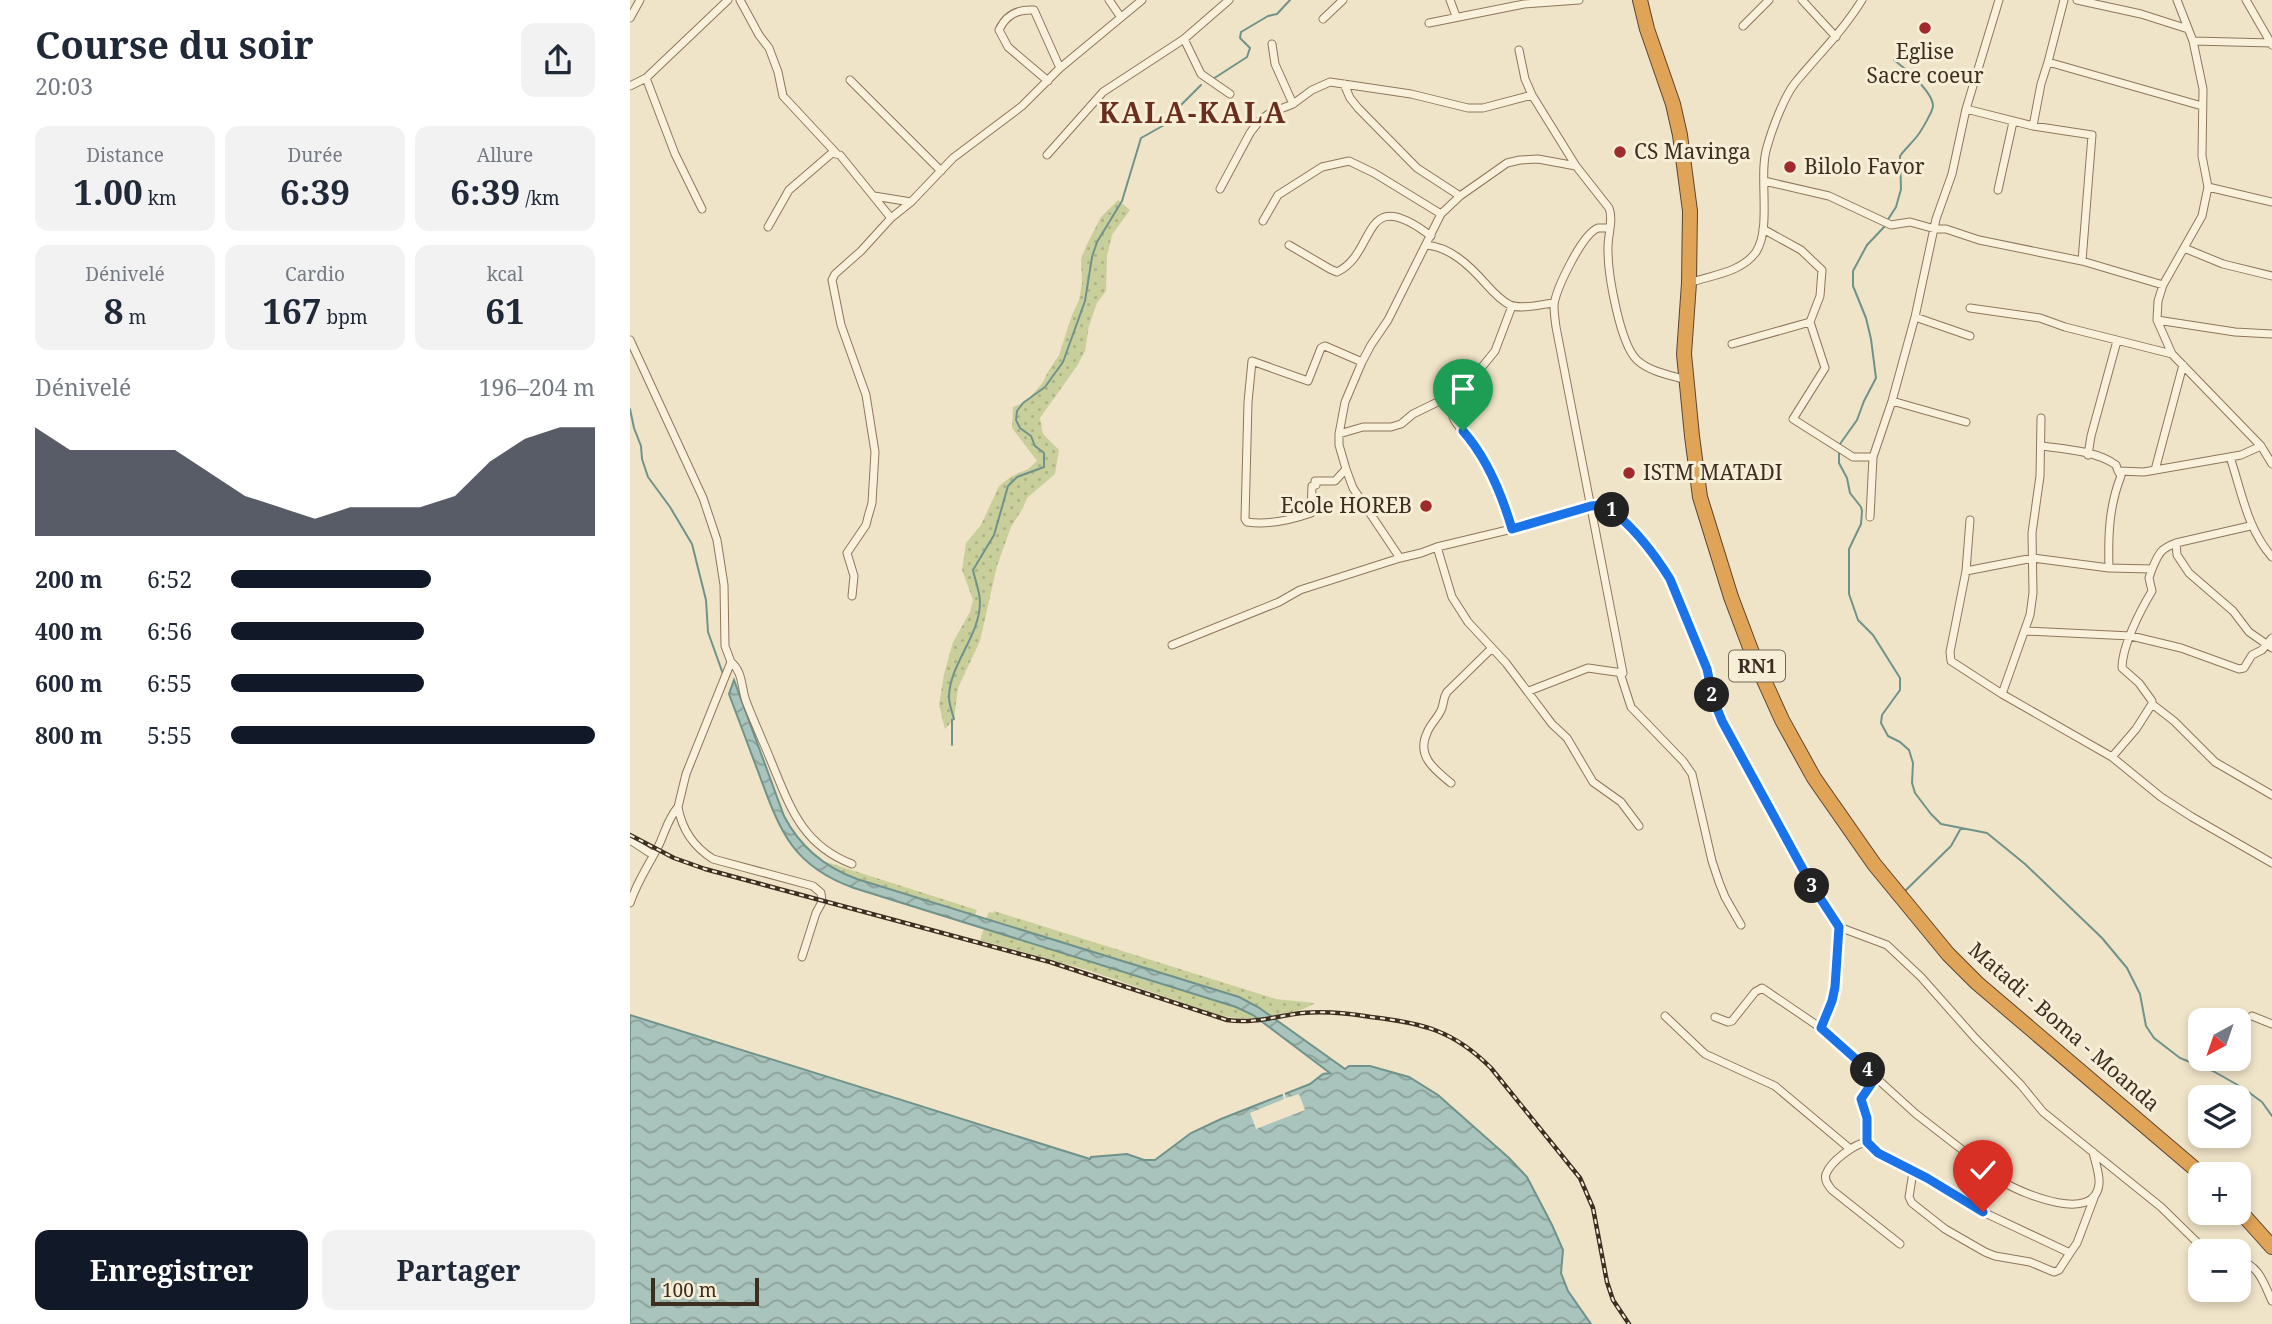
<!DOCTYPE html>
<html lang="fr">
<head>
<meta charset="utf-8">
<style>
	:root { --surface:#fff; --page:#f2f2f3; --text:#1f2937; --muted:#747a83; --accent:#111827 }
	body { margin:0; font-family:"Noto Serif",serif; background:var(--page); color:var(--text); height:100vh; display:flex; flex-direction:column; font-size:26px; white-space:nowrap }
	* { box-sizing:border-box; margin:0 }
	p { font-size:23px; color:var(--muted) }
	.icon { flex:none; width:38px; height:38px; fill:none; stroke:currentColor; stroke-width:2; stroke-linecap:round; stroke-linejoin:round }
	.map { position:relative; flex:1; overflow:hidden }
	.panel { display:flex; flex-direction:column; background:var(--surface); width:630px }
	.panel>* { flex:none }
	.needle { width:46px; rotate:220deg }
	.tools { position:absolute; left:1558px; top:1008px; display:grid; gap:14px }
	.tools a { display:grid; place-items:center; width:63px; height:63px; border-radius:14px; background:var(--surface); box-shadow:0 4px 10px #0003; font-size:35px }
	.scale { position:absolute; left:21px; bottom:18px; width:108px; box-sizing:border-box; padding-left:7px; border:4px solid #3d2e20; border-top:0; font-size:19px; line-height:24px; white-space:nowrap; color:#3d2e20; -webkit-text-stroke:5px #f7eed8; paint-order:stroke }
	.pin { position:absolute; display:grid; place-items:center; width:60px; height:60px; color:#fff; margin:-72px -30px; border-radius:50% 50% 50% 0; rotate:-45deg; box-shadow:0 0 7px #0007 }
	.pin .icon { rotate:45deg }
	.km { position:absolute; width:35px; height:35px; margin:-18px; border-radius:50%; background:#222; color:#fff; font-size:19px; line-height:35px; text-align:center }
	.round { display:grid; place-items:center; flex:none; width:74px; height:74px; border-radius:14px; background:var(--page) }
	.overview { display:flex; align-items:center; justify-content:space-between; height:119px; padding:0 35px }
	h1 { font-size:38px; font-weight:700; line-height:52px }
	.metrics { display:grid; grid-template-columns:repeat(3,1fr); gap:10px; height:119px; padding:7px 35px }
	.metrics div { display:grid; align-content:center; border-radius:14px; background:var(--page); text-align:center }
	.metrics b { font-size:35px; font-weight:700 }
	.metrics small { font-size:19px; font-weight:400 }
	.metrics p { font-size:19px }
	.chart { height:196px; padding:14px 35px }
	.chart p { display:flex; justify-content:space-between }
	.chart svg { width:100%; height:126px; margin-top:7px; fill:var(--accent); opacity:.7 }
	.action { display:flex; gap:14px; margin-top:auto; padding:14px 35px }
	.action a { flex:1; height:80px; border-radius:14px; background:var(--accent); color:#fff; font-size:28px; font-weight:700; line-height:80px; text-align:center }
	.action a+a { background:var(--page); color:var(--text) }
	ul { padding:0 35px; list-style:none; font-size:23px }
	li { display:grid; grid-template-columns:112px 84px 1fr; align-items:center; height:52px }
	li i { height:18px; border-radius:9px; background:var(--accent) }
	main { display:flex; flex:1; min-height:0 }
	.map>svg:first-child { display:block }
	.green { fill:url(#green-dots) }
	.water { fill:url(#water-waves); stroke:#6f938a; stroke-width:2 }
	.pier { fill:#f0e4c8 }
	.lines { fill:none; stroke-linecap:round; stroke-linejoin:round }
	.stream { stroke:#6f938a; stroke-width:2 }
	.street-casing { stroke:#8d765c; stroke-width:9 }
	.highway-casing { stroke:#5b4430; stroke-width:16 }
	.street { stroke:#faf1dc; stroke-width:7 }
	.highway { stroke:#e0a458; stroke-width:14 }
	.rail-casing { stroke:#3d2e20; stroke-width:4.5 }
	.rail { stroke:#f7eed8; stroke-width:2; stroke-dasharray:5; stroke-linecap:butt }
	.route-casing { stroke:#fff; stroke-width:14 }
	.route { stroke:#1a73e8; stroke-width:9 }
	.poi-dot { fill:#9e2a2b; stroke:#f7eed8; stroke-width:2.5 }
	.labels { text-anchor:middle; stroke-width:6; stroke-linejoin:round; paint-order:stroke }
	.shield { fill:#f7eed8; stroke:#756857; stroke-width:2 }
	.shield-label { font-size:19px; font-weight:bold; fill:#3d2e20 }
	.poi-label { font-size:21px; fill:#3d2e20; stroke:#f7eed8; text-anchor:start }
	.street-label { font-size:21px; fill:#3d2e20; stroke:#f7eed8 }
	.district-label { font-size:28px; font-weight:bold; letter-spacing:2px; fill:#6b2e1e; stroke:#f7eed8 }
</style>
</head>
<body>
<main>
<section class="panel">
<div class="overview"><div><h1>Course du soir</h1><p>20:03</p></div><a class="round"><svg class="icon" aria-label="share" viewBox="0 0 24 24"><path d="M12 15V3M7 8l5-5 5 5M5 13v7h14v-7"/></svg></a></div>
<div class="metrics">
<div><p>Distance</p><b>1.00<small> km</small></b></div>
<div><p>Durée</p><b>6:39</b></div>
<div><p>Allure</p><b>6:39<small> /km</small></b></div>
</div>
<div class="metrics">
<div><p>Dénivelé</p><b>8<small> m</small></b></div>
<div><p>Cardio</p><b>167<small> bpm</small></b></div>
<div><p>kcal</p><b>61</b></div>
</div>
<div class="chart"><p><span>Dénivelé</span>196–204 m</p>
<svg viewBox="0 0 160 44" preserveAspectRatio="none"><path d="M0 44V6L10 14L20 14L30 14L40 14L50 22L60 30L70 34L80 38L90 34L100 34L110 34L120 30L130 18L140 10L150 6L160 6V44z"/></svg>
</div>
<ul>
<li><b>200 m</b>6:52<i style="width:55%"></i></li>
<li><b>400 m</b>6:56<i style="width:53%"></i></li>
<li><b>600 m</b>6:55<i style="width:53%"></i></li>
<li><b>800 m</b>5:55<i style="width:100%"></i></li>
</ul>
<div class="action"><a>Enregistrer</a><a>Partager</a></div>
</section>
<div class="map">
<svg width="1642" height="1324" viewBox="0 0 1642 1324">
	<defs>
		<pattern id="green-dots" width="8" height="8" patternUnits="userSpaceOnUse" patternTransform="scale(1.75)"><rect width="8" height="8" fill="#c9cf9b"/><path d="M2 2h.1M6 6h.1" fill="none" stroke="#aeb285" stroke-width="1.8" stroke-linecap="round"/></pattern>
		<pattern id="water-waves" width="16" height="10" patternUnits="userSpaceOnUse" patternTransform="scale(1.75)"><rect width="16" height="10" fill="#a9c4bc"/><path d="M0 5q4-4 8 0t8 0" fill="none" stroke="#8ba098"/></pattern>
	</defs>
	<rect width="100%" height="100%" fill="#f0e4c8"/>
	<path class="green" d="M488,200L500,210L482,235L477,256L476,291L467,303L459,326L455,351L447,366L410,418L413,434L429,450L425,474L397,498L393,508L381,527L367,566L350,641L328,688L324,719L315,729L309,705L314,674L323,642L340,612L343,600L332,570L336,543L351,525L369,486L382,476L398,469L407,461L382,428L383,407L396,402L413,382L419,370L429,355L442,315L449,300L452,283L451,259L457,244L471,217Z
		M190,860L347,910L345,915L216,875Z
		M364,911L646,999L685,1003C662,1018 616,1022 589,1015L457,970L350,940L354,928L606,1007L622,1015L609,997L356,919L359,912L363,913Z"/>
	<path class="water" d="M104,680L154,816C170,847 194,867 227,879L609,997L628,1007L715,1069L719,1066H740L779,1077L808,1095L879,1158L897,1177L922,1225L933,1250L931,1273L938,1291L961,1324H0V1015L460,1159L461,1157L497,1154L514,1160H525L561,1133L591,1119L680,1084L693,1074L700,1073L623,1015L606,1007L224,888C162,866 150,831 129,774C119,747 109,721 99,694Z"/>
	<path class="pier" d="M654,1091L656,1098L669,1094L675,1110L626,1129L620,1113L654,1099L652,1092Z"/>
	<g class="lines">
		<path class="stream" d="M583,79L617,57L620,48L610,38L611,32L638,16L647,14L660,0
			M1257,221L1266,207L1271,189L1270,156C1275,149 1282,143 1288,135C1291,131 1303,111 1303,106C1303,92 1275,68 1264,60
			M0,409L4,428L11,446L12,459L18,477L40,507L62,544L76,600L78,632L93,674
			M1210,444L1227,420L1234,401L1246,378L1241,339L1236,318L1223,286V271L1237,245L1255,226
			M1209,453V463L1217,478L1220,493L1231,507L1232,511L1231,524L1219,549V594L1228,620L1243,635L1270,678V690L1252,715L1251,723L1258,736L1270,742L1279,750L1283,763L1282,783L1285,793L1301,814L1311,824L1357,833L1395,864L1472,938L1497,968L1510,994L1516,1026L1524,1038L1550,1058L1583,1071L1613,1088L1632,1102L1642,1116
			M322,745V720L324,719C322,712 319,704 319,697C319,665 350,636 350,602C350,592 345,580 343,570L364,535L378,486L387,477L414,467V453L405,446L401,436L390,428L386,420L387,411L393,403L415,387L433,362L455,301L462,257L467,242L492,201L511,138L536,124L544,112L571,85
			M1276,890L1321,846L1331,828"/>
		<g class="street-casing">
			<path id="street" d="M110,0L129,35L139,48L148,72L153,96L206,153
				M479,0L490,16
				M820,0L826,16
				M1172,0L1206,37
				M1447,0L1511,14L1558,29
				M1547,0L1563,41L1573,89L1572,156L1578,187L1572,216L1533,285L1528,301L1527,320L1542,354L1631,446L1642,464
				M1616,0L1642,45
				M0,18L10,0
				M693,19L713,0
				M799,23L894,4L949,0
				M1113,26L1139,0
				M554,39L571,74L600,94
				M1563,41L1642,43
				M642,44L645,64L663,104
				M889,50L895,79L902,95L946,166
				M1418,62L1434,0
				M16,78L45,154L72,209
				M220,80L311,171
				M418,81L378,47L369,30C376,15 387,9 404,10L430,68
				M714,84L720,98L728,108L787,168L830,196
				M0,86L16,78L98,0
				M1336,109L1403,126L1462,135L1452,261
				M1403,126L1411,84L1418,62L1572,106
				M417,155L473,92L554,39L599,0
				M1134,181L1199,196L1261,225L1280,222L1305,229H1316L1349,240L1452,261L1533,285
				M1578,187L1642,202
				M590,189L620,133L630,120L640,113L663,104L682,90L700,82L781,94L838,108H853L902,95
				M1368,190L1383,122
				M244,196L281,202
				M633,221L648,195L692,167L719,161L744,173L811,214
				M138,227L159,190L202,153L210,155L261,218
				M979,228C978,228 969,228 968,228C952,234 926,289 924,305C924,312 925,320 926,327L993,673H990L1001,707L1053,761L1062,774L1082,861L1089,882L1095,897L1111,925
				M1133,229L1171,250L1192,270L1190,296L1180,322L1195,368L1163,419L1223,457H1243
				M659,245L700,269L707,272C748,253 730,182 801,236
				M796,245C820,247 839,265 855,283C862,291 870,300 880,305C892,310 912,304 924,303
				M1554,248L1593,264L1642,276
				M1059,283C1081,275 1111,273 1126,252C1142,227 1128,176 1137,147C1142,129 1154,97 1165,83C1188,55 1213,31 1232,0
				M1340,308L1410,318L1435,327L1542,354
				M1285,317L1340,336
				M1527,320L1605,332L1642,334
				M0,340L73,498L87,540L94,585L95,646L101,662L56,774L48,807
				M1102,344L1180,322
				M824,394C823,401 822,410 823,417C826,427 838,434 843,443C860,470 873,499 882,529
				M1262,401L1336,422
				M709,434L733,427H761L771,424L783,414L824,394L843,378L865,351L882,306
				M1412,446C1435,449 1467,451 1486,465L1488,471
				M1458,455L1461,436L1487,341
				M1600,457C1612,493 1617,528 1642,557
				M716,469L705,481H685L686,485L682,486L681,513C661,520 638,525 617,522L615,519L618,402L622,361L678,381L691,348L695,346L732,362
				M1525,470L1553,365
				M1240,517L1243,457L1262,401L1285,317L1306,219L1322,174L1336,109L1369,0
				M1340,520L1336,571L1320,652L1321,661L1372,694L1482,757L1531,797L1562,817L1642,863
				M1546,543L1547,555L1559,573L1603,611L1619,632L1642,648
				M807,547L822,597L838,622L876,663L922,724L937,738L963,782L991,802L1009,826
				M770,558L723,488L716,469L709,445V434L715,402L732,362L741,345L758,320L811,214L830,196L877,163L890,160L908,159L946,166L979,208C984,220 977,237 978,251C978,275 990,344 1007,360C1020,372 1040,375 1057,380
				M1479,568L1522,569C1529,553 1530,549 1546,543L1620,526
				M1336,571L1403,558L1479,568C1478,536 1479,506 1491,476L1488,471L1514,472L1611,455L1631,446
				M222,596L224,576L217,553L236,525L238,517L242,503L245,452L236,395L211,325L202,280L205,274L231,251L261,218L281,202L323,158L392,106L430,68L512,0
				M1395,631L1501,636L1551,648L1609,669L1614,668L1622,655L1632,650L1642,638
				M542,645L649,602L670,590L770,558L791,553L807,547L882,529L961,506L975,505C1028,545 1057,606 1076,669C1082,686 1085,704 1092,721L1181,884L1209,927L1205,987L1202,1001L1191,1028L1286,1114L1375,1183C1394,1194 1465,1224 1469,1184C1470,1174 1465,1162 1463,1152
				M101,662C113,672 111,687 116,701C124,722 133,741 141,761C160,807 172,845 222,864
				M899,691L958,668L993,673
				M1372,694L1400,615L1403,593L1402,533L1410,476L1411,418
				M1522,704L1544,721L1585,762L1642,795
				M1482,757L1506,729L1522,704V701L1509,683L1492,668C1492,646 1510,611 1522,591L1519,578L1522,569
				M821,783C805,770 786,756 797,733C800,724 809,717 812,708C814,702 813,698 817,692L861,649
				M0,840L23,855
				M0,903C8,880 17,868 28,847C35,833 37,820 48,807C52,830 64,847 83,859L183,886L191,893L192,902L186,913L172,957
				M1209,927L1257,945L1291,977L1345,1038L1391,1085L1413,1112L1531,1207L1576,1251
				M1035,1016L1075,1054L1145,1086L1219,1148
				M1622,1016L1642,1024
				M1085,1017L1098,1022L1102,1021L1125,992L1132,988L1191,1028
				M1246,1077L1231,1099L1237,1118V1142L1247,1153L1267,1165L1297,1178L1353,1212L1440,1253L1447,1243L1464,1198
				M1237,1142C1224,1144 1201,1161 1196,1174C1194,1180 1198,1185 1202,1190L1270,1244
				M1283,1172L1279,1197L1282,1203L1315,1229L1355,1252L1365,1256L1400,1262L1424,1272L1429,1270L1440,1253
				M1608,1261C1629,1264 1634,1284 1642,1301"/>
		</g>
		<g class="highway-casing">
			<path id="highway" d="M1010,0L1017,29L1043,104L1050,135L1060,211L1059,283L1054,354L1062,436L1070,497L1101,597L1124,658L1152,720L1184,778L1244,864L1318,954L1347,983L1571,1174
				M1608,1209L1642,1247"/>
		</g>
		<use href="#street" class="street"/>
		<use href="#highway" class="highway"/>
		<g class="rail-casing">
			<path id="rail" d="M0,835L44,858L75,869L420,962L597,1020C624,1024 646,1016 672,1013C695,1011 718,1013 741,1017C792,1023 823,1030 861,1068L950,1178L963,1208L977,1282L983,1300L999,1324"/>
		</g>
		<use href="#rail" class="rail"/>
	</g>
	<g class="lines">
		<g class="route-casing">
			<path id="route" d="M833,431C857,458 872,495 882,529L961,506L975,505C1002,525 1022,550 1040,579L1077,669L1083,698L1092,721L1181,884L1209,927L1205,987L1202,1001L1191,1028L1246,1077L1231,1099L1237,1118V1142L1248,1153L1297,1178L1353,1212"/>
		</g>
		<use href="#route" class="route"/>
	</g>
	<g class="poi-dot">
		<circle cx="1295" cy="28" r="7"/>
		<circle cx="990" cy="152" r="7"/>
		<circle cx="1160" cy="167" r="7"/>
		<circle cx="999" cy="473" r="7"/>
		<circle cx="796" cy="506" r="7"/>
	</g>
	<g class="labels">
		<rect class="shield" x="1099" y="650.5" width="56" height="31" rx="5"/>
		<g class="shield-label">
			<text x="1127" y="673">RN1</text>
		</g>
		<g class="poi-label">
			<text x="1295" y="59" text-anchor="middle">Eglise<tspan x="1295" dy="24">Sacre coeur</tspan></text>
			<text x="1004" y="159">CS Mavinga</text>
			<text x="1174" y="174">Bilolo Favor</text>
			<text x="1013" y="480">ISTM MATADI</text>
			<text x="782" y="513" text-anchor="end">Ecole HOREB</text>
		</g>
		<g class="street-label">
			<text transform="translate(1434 1027) rotate(41)" y="7">Matadi - Boma - Moanda</text>
		</g>
		<g class="district-label">
			<text x="563" y="123">KALA-KALA</text>
		</g>
	</g>
</svg>
<div class="tools">
<a><svg class="needle" viewBox="-14 -14 28 28"><path d="M0-13l5 13h-10z" fill="#e53935"/><path d="M0 13l5-13h-10z" fill="#747a83"/></svg></a>
<a><svg class="icon" aria-label="layers" viewBox="0 0 24 24"><path d="M12 4l9 5-9 5-9-5zM3 14l9 5 9-5"/></svg></a>
<a>+</a>
<a>−</a>
</div>
<div class="scale">100 m</div>
<div class="pin" style="left:833px;top:431px;background:#1e9e55"><svg class="icon" aria-label="arrive" viewBox="0 0 24 24"><path d="M6 21V4h12l-3 4 3 4H6"/></svg></div>
<div class="pin" style="left:1353px;top:1212px;background:#d93025"><svg class="icon" aria-label="check" viewBox="0 0 24 24"><path d="M5 12l5 5 9-10"/></svg></div>
<b class="km" style="left:982px;top:510px">1</b>
<b class="km" style="left:1082px;top:695px">2</b>
<b class="km" style="left:1182px;top:886px">3</b>
<b class="km" style="left:1238px;top:1070px">4</b>
</div>
</main>
</body>
</html>
